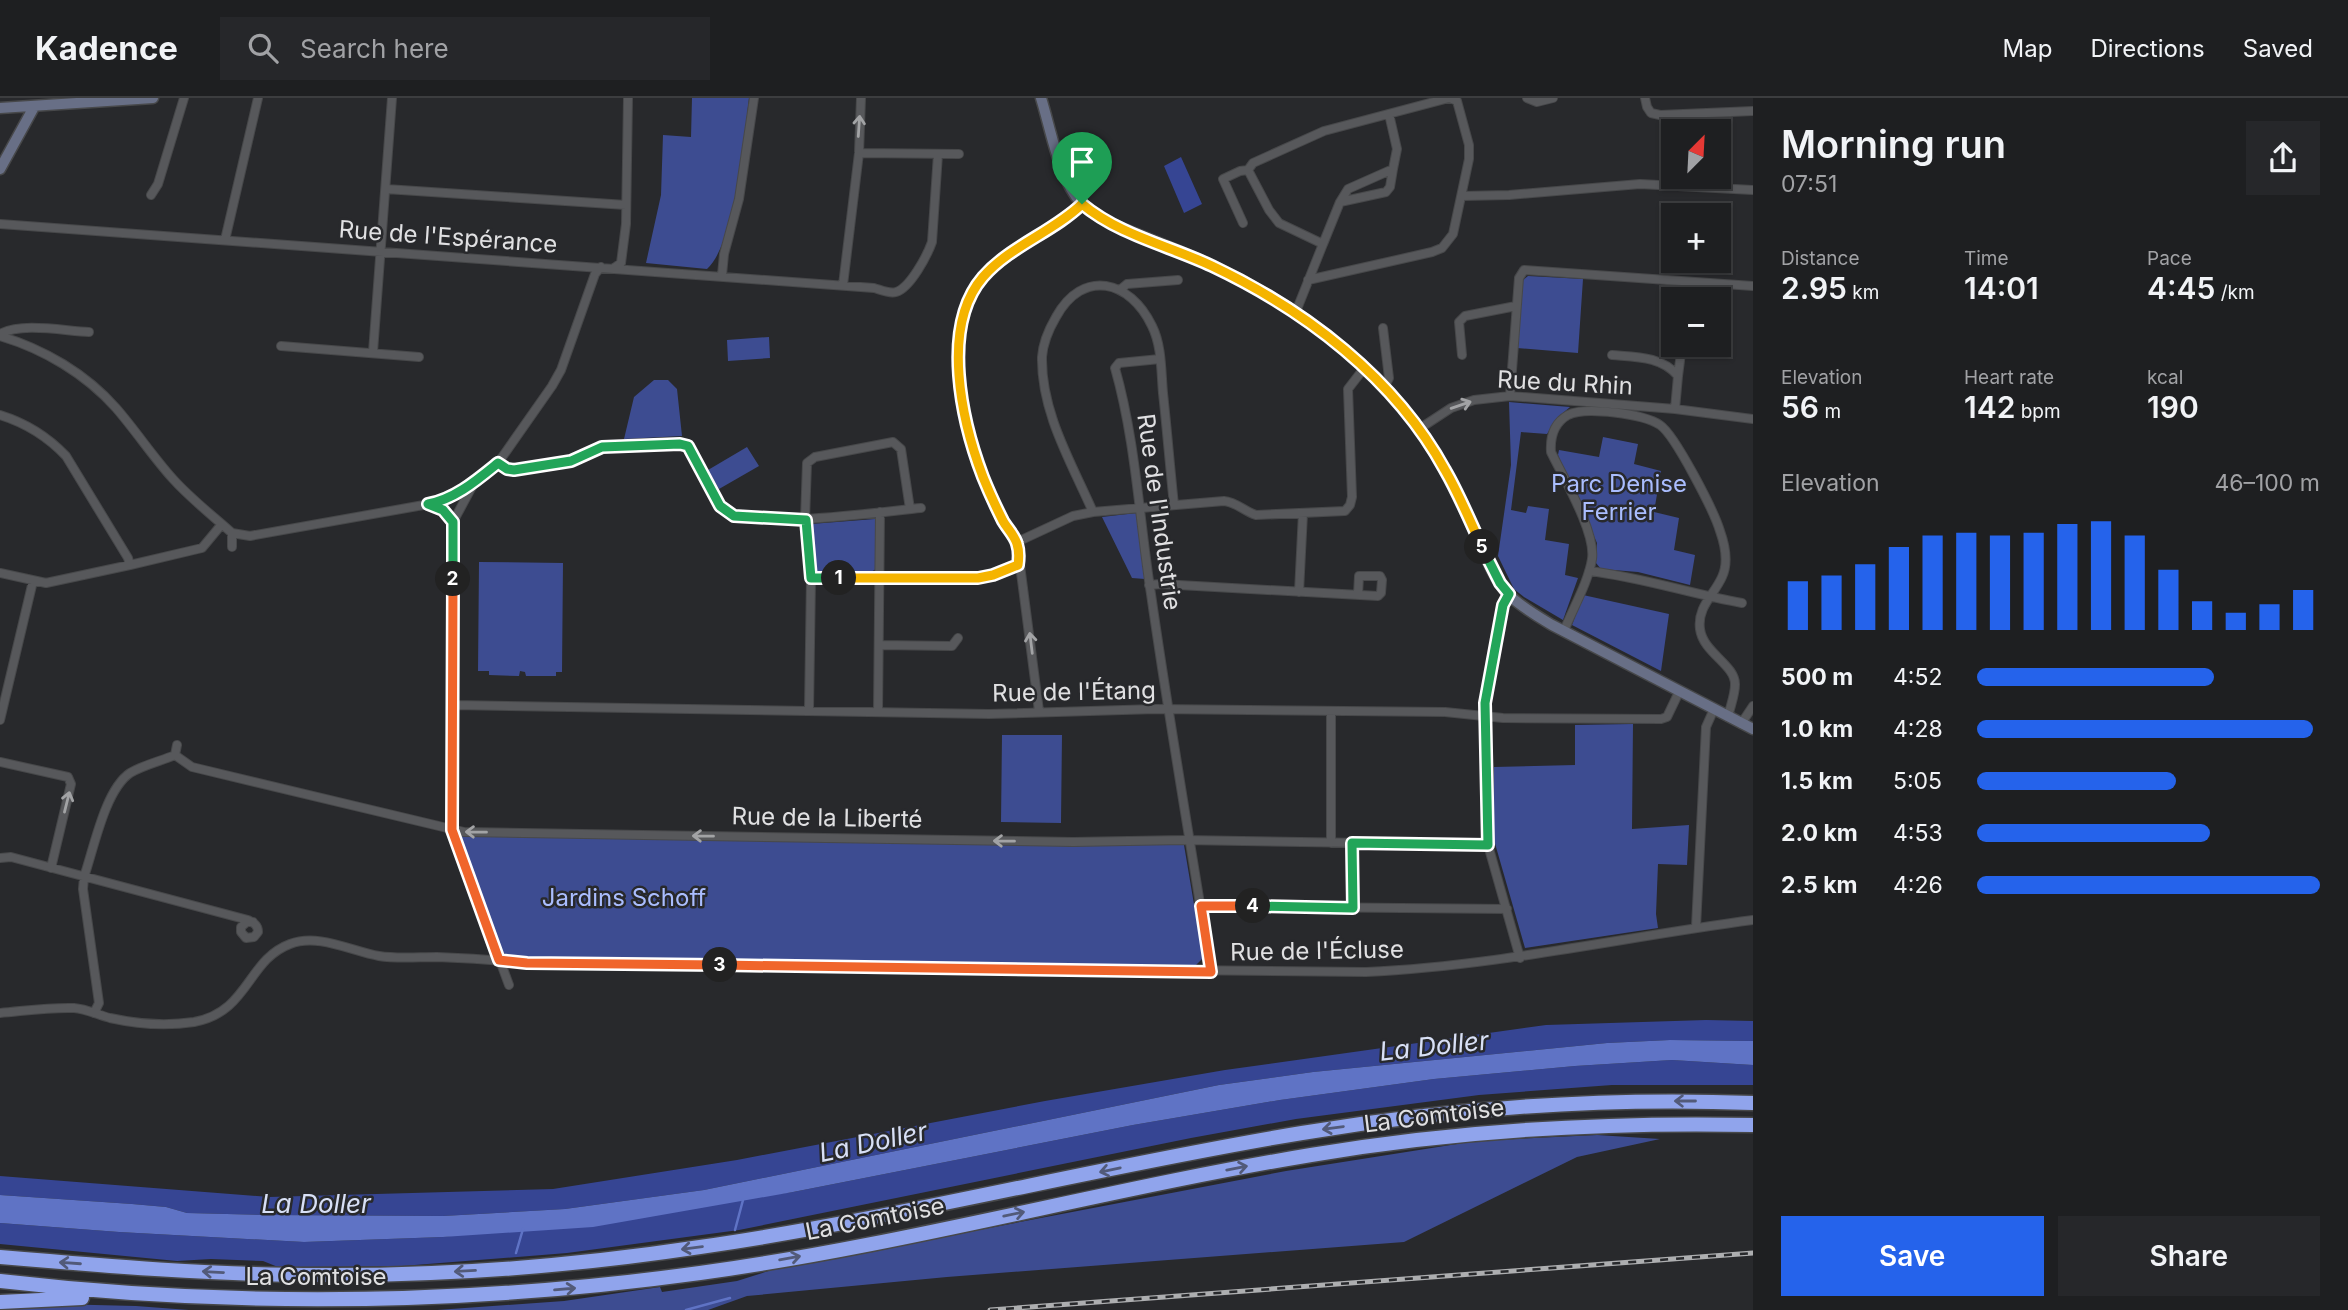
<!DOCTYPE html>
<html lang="en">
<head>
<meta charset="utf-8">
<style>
	:root { --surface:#1e1f21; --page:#26272a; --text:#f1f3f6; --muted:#a1a2a5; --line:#3c3d3f; --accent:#2563eb }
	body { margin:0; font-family:Inter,sans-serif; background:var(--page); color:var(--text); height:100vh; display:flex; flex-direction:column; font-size:26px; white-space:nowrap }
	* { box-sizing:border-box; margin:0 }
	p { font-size:23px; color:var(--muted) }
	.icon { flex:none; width:38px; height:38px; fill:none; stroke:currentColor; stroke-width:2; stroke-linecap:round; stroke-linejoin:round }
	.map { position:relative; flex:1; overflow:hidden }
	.details { display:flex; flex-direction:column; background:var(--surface); width:595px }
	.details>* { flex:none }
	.needle { width:46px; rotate:24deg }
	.fabs { position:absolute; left:1661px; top:21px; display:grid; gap:14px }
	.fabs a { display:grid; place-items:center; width:70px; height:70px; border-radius:0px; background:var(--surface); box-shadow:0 2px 5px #0004,0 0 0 2px var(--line); font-size:35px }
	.pin { position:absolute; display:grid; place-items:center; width:60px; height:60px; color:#fff; margin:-72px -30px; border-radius:50% 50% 50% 0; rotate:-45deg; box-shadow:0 0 7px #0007 }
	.pin .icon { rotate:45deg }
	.km { position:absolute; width:35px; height:35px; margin:-18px; border-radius:50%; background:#222; color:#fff; font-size:19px; line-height:35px; text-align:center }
	.round { display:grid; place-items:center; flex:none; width:74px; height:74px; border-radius:0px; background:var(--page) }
	.summary { display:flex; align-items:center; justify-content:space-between; height:119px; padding:0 28px }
	h1 { font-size:38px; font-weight:600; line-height:52px }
	.metrics { display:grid; grid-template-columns:repeat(3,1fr); gap:10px; height:119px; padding:7px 28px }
	.metrics div { display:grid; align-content:center }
	.metrics b { font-size:30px; font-weight:600 }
	.metrics small { font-size:19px; font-weight:400 }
	.metrics p { font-size:19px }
	.chart { height:196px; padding:14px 28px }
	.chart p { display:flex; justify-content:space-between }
	.chart svg { width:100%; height:126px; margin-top:7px; stroke:var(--accent); stroke-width:6 }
	.action { display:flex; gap:14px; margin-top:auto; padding:14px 28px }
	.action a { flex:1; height:80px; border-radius:0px; background:var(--accent); color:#fff; font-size:28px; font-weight:600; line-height:80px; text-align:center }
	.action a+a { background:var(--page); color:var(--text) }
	ul { padding:0 28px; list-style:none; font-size:23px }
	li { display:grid; grid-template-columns:112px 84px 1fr; align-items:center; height:52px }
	li i { height:18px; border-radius:9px; background:var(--accent) }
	header { display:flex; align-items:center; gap:42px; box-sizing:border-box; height:98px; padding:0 35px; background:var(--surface); border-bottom:2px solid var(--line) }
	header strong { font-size:33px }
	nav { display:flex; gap:38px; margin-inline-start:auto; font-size:24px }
	.search { width:490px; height:63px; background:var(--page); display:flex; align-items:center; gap:18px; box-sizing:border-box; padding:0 24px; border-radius:0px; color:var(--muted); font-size:26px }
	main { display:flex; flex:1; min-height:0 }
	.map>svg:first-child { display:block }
	.green { fill:#3d4c91 }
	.forest { fill:#364593 }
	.water { fill:#5f73c5 }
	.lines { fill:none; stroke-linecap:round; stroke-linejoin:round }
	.stream { stroke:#5f73c5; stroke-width:2.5 }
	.minor-casing { stroke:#47484a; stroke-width:10 }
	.secondary-casing { stroke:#47484a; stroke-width:13 }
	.motorway-casing { stroke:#47484a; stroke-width:17 }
	.minor { stroke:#57585b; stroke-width:8 }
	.secondary { stroke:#686f86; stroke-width:10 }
	.motorway { stroke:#90a4ec; stroke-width:14 }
	.rail-casing { stroke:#adaeb0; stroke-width:5 }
	.rail { stroke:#28292c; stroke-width:2.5; stroke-dasharray:8; stroke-linecap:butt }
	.oneway { stroke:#a2a3a5 }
	.oneway2 { stroke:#525a79 }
	.split-1-casing { stroke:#fff; stroke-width:14 }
	.split-2-casing { stroke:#fff; stroke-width:14 }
	.split-3-casing { stroke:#fff; stroke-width:14 }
	.split-4-casing { stroke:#fff; stroke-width:14 }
	.split-5-casing { stroke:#fff; stroke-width:14 }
	.split-6-casing { stroke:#fff; stroke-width:14 }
	.split-1 { stroke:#f5b400; stroke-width:9 }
	.split-2 { stroke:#22a559; stroke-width:9 }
	.split-3 { stroke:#f0652b; stroke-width:9 }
	.split-4 { stroke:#f0652b; stroke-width:9 }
	.split-5 { stroke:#22a559; stroke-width:9 }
	.split-6 { stroke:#f5b400; stroke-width:9 }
	.labels { text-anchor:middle; stroke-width:5; stroke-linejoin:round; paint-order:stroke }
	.street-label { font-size:24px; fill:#e0e0e2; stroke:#28292c }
	.park-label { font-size:24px; fill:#aabdfe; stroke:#28292c }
	.water-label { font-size:26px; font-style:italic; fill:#d8e0f6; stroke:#28292c }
</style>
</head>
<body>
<header>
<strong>Kadence</strong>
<div class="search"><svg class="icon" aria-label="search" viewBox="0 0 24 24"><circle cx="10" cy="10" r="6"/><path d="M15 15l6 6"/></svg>Search here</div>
<nav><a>Map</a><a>Directions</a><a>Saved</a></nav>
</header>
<main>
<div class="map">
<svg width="1753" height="1212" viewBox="0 0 1753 1212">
	<rect width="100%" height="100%" fill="#28292c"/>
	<path class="green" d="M692,0H749C744,41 736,144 707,171L646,165L661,97L663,37L691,39Z
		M1528,178L1583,181L1578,255L1517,250L1522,183Z
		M769,239L770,260L728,263L727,242Z
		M654,282H668L677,291L682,338L624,341L634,299Z
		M1509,304L1570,309L1557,320L1547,336L1521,334L1511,412L1526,415L1528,408L1549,411L1545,442L1569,446L1565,477L1578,480L1563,522L1524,499L1514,491L1498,458L1511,367Z
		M1603,339L1638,346L1634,366L1661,373L1654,414L1679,420L1674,452L1695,457L1690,487L1638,474L1601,471L1596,465L1597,445L1558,357L1559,352L1599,359Z
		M747,349L759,368L719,391L708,372Z
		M1136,415L1145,481L1132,480L1102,419Z
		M875,421L876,471L871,474H817L811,426Z
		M479,464L563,465L562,574H556V578H526L525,574L520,573L519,578L489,577V573H478Z
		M1583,497L1669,516L1661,573L1572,527Z
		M1633,626L1632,731L1689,727L1687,767L1658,766L1656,816L1658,830L1525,850L1494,742V669L1575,667V627Z
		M1002,637H1062L1061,725L1001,724Z
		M460,737L1184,747L1203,860L1196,867L528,861L502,855Z
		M1597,1037L1660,1041L1577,1059L1404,1144L947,1179L747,1198L708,1212H437L564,1203L660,1189L662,1194L737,1183L775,1171L1286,1073L1476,1043Z
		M54,1206L136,1208L189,1212H0V1210Z"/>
	<path class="forest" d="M1181,59L1202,106L1184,115L1164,68Z
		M1706,922L1753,923V943L1670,942L1607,945L1313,974L1219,987L704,1092L565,1111L443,1118L267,1117L187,1115L166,1109L132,1106L0,1097V1078L269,1099L553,1091L737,1062L1045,1003L1225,972L1546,927Z
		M1672,962L1753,967V987H1612L1479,997L1296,1021L1191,1040L739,1132L567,1155L402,1168L278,1169L263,1163L211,1161L177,1163L0,1146V1125L119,1134L304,1144L443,1139L793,1094L1133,1027L1280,1002L1434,981L1575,968Z"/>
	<path class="water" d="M1670,942L1753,943V967L1672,962L1575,968L1434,981L1280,1002L1133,1027L793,1094L593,1129L443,1139L304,1144L119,1134L0,1125V1097L132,1106L166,1109L187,1115L267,1117L443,1118L565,1111L704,1092L1219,987L1313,974L1607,945Z"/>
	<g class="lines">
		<path class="stream" d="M735,1132L743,1102
			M516,1155L523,1131
			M686,1212L730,1200"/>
		<g class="minor-casing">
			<path id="minor" d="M1527,0L1537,4L1553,0
				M1645,0L1647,9L1651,15L1660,17L1753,13
				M1389,16L1397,51L1393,71
				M859,55L959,56
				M1393,71L1390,89L1386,94L1340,104L1348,91Z
				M386,91L626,107
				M151,97L158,86L184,0
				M1462,98L1509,97L1640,86L1753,92
				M1243,125L1223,81L1240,73L1248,72
				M0,126L874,190C881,192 889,196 896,194C910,190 927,158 932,144L938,56
				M225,142L258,0
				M1323,146L1340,104
				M614,170L621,165L626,126L628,0
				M722,177L724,156L739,101L754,0
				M1308,182L1432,154L1442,150L1453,136L1469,61V47L1457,3L1450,0
				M843,187L859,55L861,0
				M1121,191L1127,186L1178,182
				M1295,216L1323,146L1279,125L1269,112L1248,72L1253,65L1324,33L1449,0
				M1383,230L1389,280L1384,289
				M0,236C22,224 64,233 89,234
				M0,238C44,251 86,276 116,310C136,333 153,359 173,381C191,401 213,418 232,435V449
				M281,248L419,259
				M373,254L392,0
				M1462,257L1459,224L1465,218L1516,208
				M1612,257C1635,259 1662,258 1678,278L1675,311
				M1160,261L1119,265L1115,270C1136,344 1139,420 1151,496C1169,622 1191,748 1211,874
				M1678,278L1682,247
				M1510,298L1519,180L1524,172L1753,188
				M0,317C26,325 47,338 66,358L128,460L130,467
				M1419,331L1451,310L1474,302L1510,298L1675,311L1753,321
				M498,365L507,371L514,372L571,363L602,349L679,346L688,348C696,364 713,402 725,413C749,433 886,413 921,410
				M474,385L453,424L452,732L509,887
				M431,407L443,412L453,424
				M1093,414C1071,364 1041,314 1042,259C1043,244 1049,231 1056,219C1083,170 1130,182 1152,228C1162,248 1161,273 1163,295C1167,332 1170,369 1174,407
				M232,435L250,438L435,405L474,385L498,365L552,288L561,272L595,176L601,169
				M1017,444L1073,418L1093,414L1224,403C1236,404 1244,413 1256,417L1345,413L1350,407L1352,399L1348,291L1365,269
				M1589,473C1641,479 1691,496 1742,505
				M0,475L46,485L130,467L202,450L222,426
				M811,480H978L993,477L1018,467
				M1149,487L1161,486L1378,498L1381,495L1382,482L1380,478H1359L1358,497
				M1299,494L1303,415
				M1509,496L1503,507L1485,605L1488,747L1520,860
				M1564,533C1573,510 1588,485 1592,461C1596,434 1563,379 1551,354C1550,339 1554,325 1568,317C1585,308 1644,316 1660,327C1675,337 1714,413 1720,433C1725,447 1729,464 1722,479C1714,497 1697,509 1700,531C1703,555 1736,567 1735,587C1735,597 1730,609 1728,619
				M879,547L952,548L958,540
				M454,607L989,616L1156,611L1445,614L1503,620L1661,621L1667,619L1679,594
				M809,612L811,480L805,422L807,365L815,359L893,344L901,351L910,411
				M1039,613L1017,444C988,409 957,314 957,269C957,240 963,201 983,178C1010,148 1053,134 1082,106
				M878,614L880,414
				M0,622L33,483
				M1741,626L1753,608
				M175,657L192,669L464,734L1073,744L1184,742L1488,747
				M0,664L68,679L71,686L51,770
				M1331,745V614
				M1352,745L1353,810
				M0,760L11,759L248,822C254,825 258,827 258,834L254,839L246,840L241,834V829L247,824H253
				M1201,808L1507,811
				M1696,829L1706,629L1714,611
				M0,915C24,913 50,909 74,910C87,911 98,917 110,920C137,926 167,928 194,924C249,914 247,862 290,846C318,835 351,853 379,858C397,861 418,859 437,859C467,860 497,862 527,865L1366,874C1497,868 1624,839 1753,822
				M94,915L99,905L83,791L84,779C94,750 105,692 130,675C143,667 161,663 175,657L177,647"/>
		</g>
		<g class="secondary-casing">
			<path id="secondary" d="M1041,0C1051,32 1059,82 1082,106C1090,114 1100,119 1109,125C1144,139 1179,152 1213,168C1291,205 1369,261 1420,332C1444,366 1460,403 1478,440C1486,459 1494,481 1508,496C1521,509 1537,518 1552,527L1753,631
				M0,10L153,0
				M0,71L34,9"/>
		</g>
		<g class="motorway-casing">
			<path id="motorway" d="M0,1159C106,1168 213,1177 319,1177C446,1178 574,1168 700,1149C902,1120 1100,1068 1302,1035C1452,1010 1601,999 1753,1005
				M0,1183C234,1210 467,1207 700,1175C905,1147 1106,1091 1311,1057C1458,1032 1604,1024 1753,1027
				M0,1204L82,1200"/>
		</g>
		<use href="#minor" class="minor"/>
		<use href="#secondary" class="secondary"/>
		<use href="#motorway" class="motorway"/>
		<g class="rail-casing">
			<path id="rail" d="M990,1212L1753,1155"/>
		</g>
		<use href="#rail" class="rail"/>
	</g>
	<defs><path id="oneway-shaft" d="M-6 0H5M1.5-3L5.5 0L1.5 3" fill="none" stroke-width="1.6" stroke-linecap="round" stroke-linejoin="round" transform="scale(1.75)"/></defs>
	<g class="oneway">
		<use href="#oneway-shaft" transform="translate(859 28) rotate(-86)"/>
		<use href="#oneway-shaft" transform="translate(1461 307) rotate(-19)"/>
		<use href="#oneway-shaft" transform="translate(1031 545) rotate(-97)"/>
		<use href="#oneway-shaft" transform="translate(67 704) rotate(-76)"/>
		<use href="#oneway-shaft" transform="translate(476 734) rotate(-179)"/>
		<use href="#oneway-shaft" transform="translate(703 738) rotate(-179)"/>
		<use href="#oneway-shaft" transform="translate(1004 743) rotate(-179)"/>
	</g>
	<g class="oneway2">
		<use href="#oneway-shaft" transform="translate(1685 1003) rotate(-180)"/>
		<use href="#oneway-shaft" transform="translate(1333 1030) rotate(172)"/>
		<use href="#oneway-shaft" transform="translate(1237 1070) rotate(-11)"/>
		<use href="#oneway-shaft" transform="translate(1110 1072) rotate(168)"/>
		<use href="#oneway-shaft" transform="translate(1014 1116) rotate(-12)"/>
		<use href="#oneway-shaft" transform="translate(692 1150) rotate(173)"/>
		<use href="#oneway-shaft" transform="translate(790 1160) rotate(-10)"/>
		<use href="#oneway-shaft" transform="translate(70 1165) rotate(-176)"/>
		<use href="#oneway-shaft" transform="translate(465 1173) rotate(177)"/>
		<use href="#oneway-shaft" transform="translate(213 1174) rotate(-177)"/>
		<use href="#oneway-shaft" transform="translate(565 1191) rotate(-5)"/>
	</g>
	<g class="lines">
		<g class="split-1-casing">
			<path id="split-1" d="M839,480H978L993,477L1018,467C1019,460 1019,452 1017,446C1015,438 1007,430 1003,423C996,409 989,394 983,379C962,324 940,229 983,179C1010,148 1053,134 1082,106"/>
		</g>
		<g class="split-2-casing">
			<path id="split-2" d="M453,481V424L443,412L428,406C455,401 477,382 498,365L507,371L514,372L571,363L602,349L680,346L688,348L720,408L734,418L806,422L811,480H839"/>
		</g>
		<g class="split-3-casing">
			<path id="split-3" d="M453,481L452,732L499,862L527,865L720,867"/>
		</g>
		<g class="split-4-casing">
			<path id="split-4" d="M720,867L1211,874L1201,808H1253"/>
		</g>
		<g class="split-5-casing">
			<path id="split-5" d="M1253,808L1353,810L1352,745L1488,747L1485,605L1503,507L1509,496L1500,485L1482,449"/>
		</g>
		<g class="split-6-casing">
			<path id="split-6" d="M1082,106C1119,137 1170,148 1212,168C1305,212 1395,280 1445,372C1459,396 1470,423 1482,449"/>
		</g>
		<use href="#split-1" class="split-1"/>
		<use href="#split-2" class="split-2"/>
		<use href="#split-3" class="split-3"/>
		<use href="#split-4" class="split-4"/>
		<use href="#split-5" class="split-5"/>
		<use href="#split-6" class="split-6"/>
	</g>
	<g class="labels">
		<g class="street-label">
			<text transform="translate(448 139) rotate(4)" y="8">Rue de l'Espérance</text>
			<text transform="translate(1565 285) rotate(3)" y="8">Rue du Rhin</text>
			<text transform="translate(1159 414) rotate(82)" y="8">Rue de l'Industrie</text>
			<text transform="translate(1074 594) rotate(-1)" y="8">Rue de l'Étang</text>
			<text transform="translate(827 720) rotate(1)" y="8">Rue de la Liberté</text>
			<text transform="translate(1317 853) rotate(-1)" y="8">Rue de l'Écluse</text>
			<text transform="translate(1434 1018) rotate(-7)" y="8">La Comtoise</text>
			<text transform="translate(875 1121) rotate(-11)" y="8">La Comtoise</text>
			<text x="316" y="1187">La Comtoise</text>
		</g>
		<g class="park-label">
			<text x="1619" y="394">Parc Denise<tspan x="1619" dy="28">Ferrier</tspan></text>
			<text x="624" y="808">Jardins Schoff</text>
		</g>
		<g class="water-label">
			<text transform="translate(1434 948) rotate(-6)" y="9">La Doller</text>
			<text transform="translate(873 1044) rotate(-12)" y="9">La Doller</text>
			<text x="316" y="1115">La Doller</text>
		</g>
	</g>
</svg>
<div class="fabs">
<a><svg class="needle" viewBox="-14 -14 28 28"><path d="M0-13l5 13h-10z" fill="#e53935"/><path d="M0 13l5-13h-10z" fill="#a1a2a5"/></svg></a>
<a>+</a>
<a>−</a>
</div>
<div class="pin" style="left:1082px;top:106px;background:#1e9e55"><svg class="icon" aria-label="arrive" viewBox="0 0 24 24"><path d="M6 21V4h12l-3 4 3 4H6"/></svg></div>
<b class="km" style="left:839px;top:480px">1</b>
<b class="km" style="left:453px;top:481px">2</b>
<b class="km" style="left:720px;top:867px">3</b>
<b class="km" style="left:1253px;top:808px">4</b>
<b class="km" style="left:1482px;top:449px">5</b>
</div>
<section class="details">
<div class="summary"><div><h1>Morning run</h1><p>07:51</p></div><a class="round"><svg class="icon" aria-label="share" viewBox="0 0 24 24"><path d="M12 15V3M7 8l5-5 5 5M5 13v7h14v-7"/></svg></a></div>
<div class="metrics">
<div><p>Distance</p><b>2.95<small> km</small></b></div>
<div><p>Time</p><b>14:01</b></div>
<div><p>Pace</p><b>4:45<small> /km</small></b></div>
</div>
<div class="metrics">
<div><p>Elevation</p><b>56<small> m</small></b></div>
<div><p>Heart rate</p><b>142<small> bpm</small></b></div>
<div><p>kcal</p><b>190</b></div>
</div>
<div class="chart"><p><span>Elevation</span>46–100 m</p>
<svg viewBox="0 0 160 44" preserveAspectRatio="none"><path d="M5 44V27M15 44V25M25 44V21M35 44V15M45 44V11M55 44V10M65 44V11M75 44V10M85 44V7M95 44V6M105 44V11M115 44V23M125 44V34M135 44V38M145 44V35M155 44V30"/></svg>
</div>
<ul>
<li><b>500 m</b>4:52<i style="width:69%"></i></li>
<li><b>1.0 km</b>4:28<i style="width:98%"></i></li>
<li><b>1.5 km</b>5:05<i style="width:58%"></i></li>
<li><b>2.0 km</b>4:53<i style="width:68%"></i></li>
<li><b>2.5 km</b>4:26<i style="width:100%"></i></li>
</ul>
<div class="action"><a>Save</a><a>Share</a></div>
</section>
</main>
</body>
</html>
